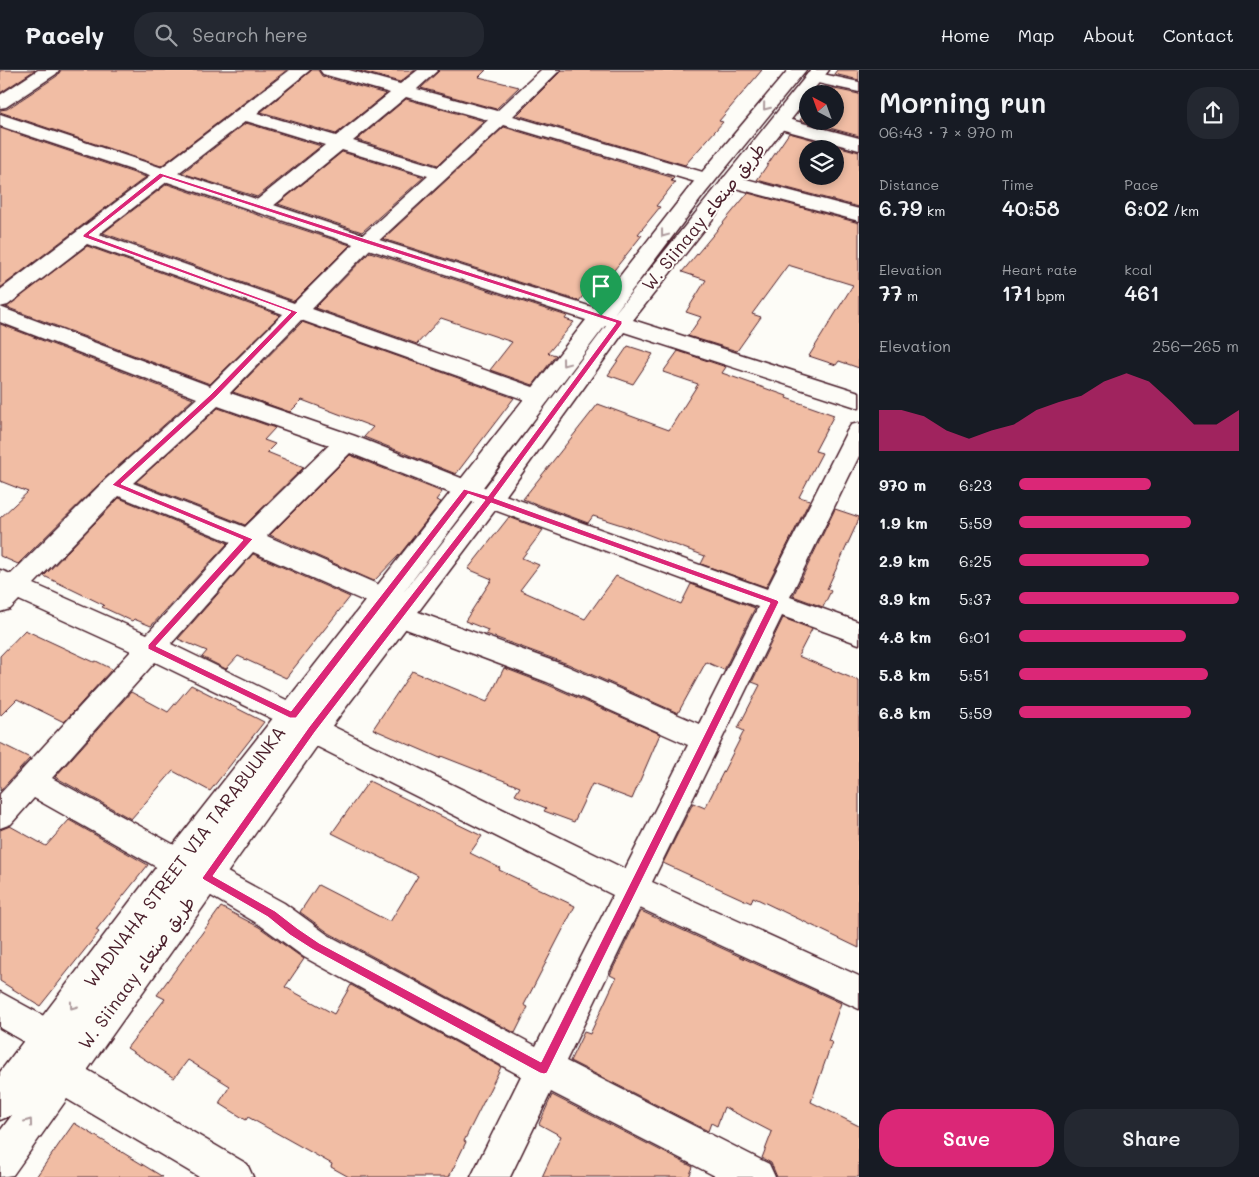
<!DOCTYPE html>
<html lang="en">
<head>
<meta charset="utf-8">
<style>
	:root { --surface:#171b24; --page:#242831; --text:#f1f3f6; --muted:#9ea1a6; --line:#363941; --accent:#db2777 }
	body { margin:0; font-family:Mali,"Playpen Sans Arabic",sans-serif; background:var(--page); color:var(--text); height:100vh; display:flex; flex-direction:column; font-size:19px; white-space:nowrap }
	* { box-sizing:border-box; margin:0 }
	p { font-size:16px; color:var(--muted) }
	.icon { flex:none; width:28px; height:28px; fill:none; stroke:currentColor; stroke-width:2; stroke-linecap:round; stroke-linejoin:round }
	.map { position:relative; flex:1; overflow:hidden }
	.side { display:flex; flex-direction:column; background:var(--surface); width:400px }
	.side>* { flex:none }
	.needle { width:32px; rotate:319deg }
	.tools { position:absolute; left:799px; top:15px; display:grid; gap:10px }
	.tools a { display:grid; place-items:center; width:45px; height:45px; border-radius:50%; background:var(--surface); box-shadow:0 2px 8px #0003; font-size:25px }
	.pin { position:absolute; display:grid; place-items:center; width:42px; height:42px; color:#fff; margin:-51px -21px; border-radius:50% 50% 50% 0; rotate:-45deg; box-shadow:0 0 5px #0007 }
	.pin .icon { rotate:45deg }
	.round { display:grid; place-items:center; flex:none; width:52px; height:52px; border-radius:20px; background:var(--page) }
	.summary { display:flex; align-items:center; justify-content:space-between; height:85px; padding:0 20px }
	h1 { font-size:28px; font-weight:600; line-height:38px }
	.stats { display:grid; grid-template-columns:repeat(3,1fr); gap:8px; height:85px; padding:5px 20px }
	.stats div { display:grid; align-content:center }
	.stats b { font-size:21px; font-weight:600 }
	.stats small { font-size:14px; font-weight:400 }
	.stats p { font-size:14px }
	.chart { height:140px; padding:10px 20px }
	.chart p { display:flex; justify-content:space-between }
	.chart svg { width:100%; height:90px; margin-top:5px; fill:var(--accent); opacity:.7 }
	.primary-button { display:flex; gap:10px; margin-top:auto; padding:10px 20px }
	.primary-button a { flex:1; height:58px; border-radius:20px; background:var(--accent); color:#fff; font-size:20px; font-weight:600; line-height:58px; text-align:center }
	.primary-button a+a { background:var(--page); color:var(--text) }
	ul { padding:0 20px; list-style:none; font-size:16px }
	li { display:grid; grid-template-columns:80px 60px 1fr; align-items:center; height:38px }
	li i { height:12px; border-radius:6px; background:var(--accent) }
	header { display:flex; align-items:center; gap:30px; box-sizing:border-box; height:70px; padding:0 25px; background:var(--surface); border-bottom:1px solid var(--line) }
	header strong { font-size:24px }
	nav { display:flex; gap:28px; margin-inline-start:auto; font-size:18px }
	.search { width:350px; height:45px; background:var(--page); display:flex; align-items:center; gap:12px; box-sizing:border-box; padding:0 18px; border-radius:20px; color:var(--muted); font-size:19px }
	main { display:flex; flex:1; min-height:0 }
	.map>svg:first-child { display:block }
	.building { fill:#f1bda4; stroke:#4a1f2b; fill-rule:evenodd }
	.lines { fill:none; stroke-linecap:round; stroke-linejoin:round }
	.street-casing { stroke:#4a1f2b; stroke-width:3 }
	.secondary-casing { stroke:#4a1f2b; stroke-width:3 }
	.street { fill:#fdfcf7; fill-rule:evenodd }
	.secondary { fill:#fdfcf7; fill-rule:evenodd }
	.oneway { stroke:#ac999b }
	.route { fill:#db2777; stroke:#fff; fill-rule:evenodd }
	.labels { text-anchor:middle; stroke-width:4; stroke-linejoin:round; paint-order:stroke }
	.street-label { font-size:18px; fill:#4a1f2b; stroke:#fdfcf7 }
</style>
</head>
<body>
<header>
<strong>Pacely</strong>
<div class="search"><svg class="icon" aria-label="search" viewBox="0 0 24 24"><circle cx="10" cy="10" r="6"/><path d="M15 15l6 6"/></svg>Search here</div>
<nav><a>Home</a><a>Map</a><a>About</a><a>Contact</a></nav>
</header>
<main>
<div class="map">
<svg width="859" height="1107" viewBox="0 0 859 1107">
	<rect width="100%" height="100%" fill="#fdfcf7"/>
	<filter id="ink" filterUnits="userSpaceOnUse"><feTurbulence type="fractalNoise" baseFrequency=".02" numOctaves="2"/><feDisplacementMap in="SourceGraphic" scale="10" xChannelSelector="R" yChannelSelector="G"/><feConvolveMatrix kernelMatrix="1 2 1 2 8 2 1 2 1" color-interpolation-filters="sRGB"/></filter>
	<g filter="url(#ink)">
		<path class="building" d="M0,0H35L0,23Z
			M61,0H287L161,96L0,42V40L7,39L57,6Z
			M312,0H318L322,6L386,24L336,64L261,42Z
			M356,0H415L400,12Z
			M440,0H486L479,7L519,17L496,39L421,18Z
			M562,0H762L719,51L723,52L685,95L517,45Z
			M837,0H859V10L834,4Z
			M825,17L859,24V66L800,50L808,40V51H835V24H819Z
			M406,29L484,51L438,95L357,70Z
			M246,53L321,76L257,127L182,103Z
			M504,57L674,108L671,111L675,112L656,136L660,137L638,164L642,165L607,209L598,206L579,231L383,169Z
			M0,58L146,107L0,218Z
			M789,63L859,82V137L757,110ZM808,79H835V106H808Z
			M342,82L424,107L362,162L278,134Z
			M167,114L252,143L350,175L294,231L103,163Z
			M748,123L859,153V298L839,291L836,295L809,286L853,215L788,195L752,244L761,247L737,281L688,266L701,247L686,242L706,210L682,202Z
			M87,176L280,245L210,314L6,237Z
			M370,182L567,246L565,249L574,252L548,283L556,285L533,315L490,300L512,272L441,248L417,274L315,238Z
			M302,252L514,328L456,404L364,367L373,357L302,330L290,342L233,322Z
			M0,254L193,329L105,408L18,494L0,486V448L28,422L0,411Z
			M628,276L653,284L633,314L608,305Z
			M678,281L726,297L722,303L787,326L786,328L834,345L815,381L822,383L799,427L810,430L766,517L701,494L705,486L628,457L593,446L588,453L523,429L598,334L669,360L698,314L663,302Z
			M218,338L275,358L264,370L275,374L267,382L304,397L245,455L136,412Z
			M350,385L442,422L436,430L441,432L400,484L374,511L270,465Z
			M119,428L228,473L151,556L134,549L132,551L102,537L104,535L44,506Z
			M835,439L859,447V449L827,519L831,521L823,537L793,526Z
			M509,447L543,460L522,488L539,495L520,520L585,549L616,506L681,534L691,514L755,538L724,600L706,592L678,643L568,594L486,564L488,560L465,551L492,509L468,499Z
			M253,484L350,527L286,608L238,586L226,599L202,587L207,581L178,569Z
			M783,548L812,559L798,586L859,611V878L753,827L751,833L663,793L693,733L705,738L744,661L738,658L760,615L752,612Z
			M25,560L94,592L96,591L112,599L64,652L17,629L0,646V586Z
			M504,598L546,614L660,664L632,729L592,714L574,752L544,741L546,738L515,725L520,717L441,686L440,688L373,659L412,601L487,632Z
			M191,615L264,652L210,721L173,701L131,749L55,707L131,622L168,642Z
			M0,673L30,688L0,721Z
			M369,711L482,766L470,783L500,798L499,800L575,836L524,935L528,937L515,963L329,863L300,842L318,815L390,852L418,806L332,763Z
			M69,750L148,795L96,860L99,862L40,936L0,911V760L10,756L46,776Z
			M221,837L259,857L304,889L285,917L334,944L351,915L501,997L464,1071L466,1072L449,1107H349L331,1097L332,1094L248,1047L246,1050L219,1033L230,1016L188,990L174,1008L127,978L165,929L157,925Z
			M641,841L841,933L828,971L832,972L811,1032L859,1056V1107H777L771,1093L762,1088L772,1062L724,1037L717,1056L711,1053L708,1061L570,991L584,962L590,964L616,908L610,905Z
			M552,1025L693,1097L689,1107H542L561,1066L539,1054Z
			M74,1053L163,1107H36Z"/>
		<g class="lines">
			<g class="street-casing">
				<path id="street" d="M38,0H59L56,4L6,37L0,38V25Z
					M290,0H310L257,43L336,66L390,23L323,4L320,0H349L400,14L418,0H438L417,19L497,41L541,0H560L513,46L713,105L716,109L713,113L706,115L699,113L504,55L373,176L312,239L547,322L551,327L547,332L539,335L531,332L301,250L230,323L355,366L499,423L767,519L847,361L851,355L859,353V386L790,527L859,552V574L782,546L652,812L859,906V939L640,838L566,991L769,1094L775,1107H717L551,1022L510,1107H471L521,1006L304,887L260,855L196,817L191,807L196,797L207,793L218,797L284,833L328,865L536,976L613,825L302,669L297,660L299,656L293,658L283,654L155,592L52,708L189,783L194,793L189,803L178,807L167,803L34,728L11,754L0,758V724L131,581L19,530L10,539L0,542V500L11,504L106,409L197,328L0,252V237L210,316L283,244L87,174L8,235L0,237V220ZM406,27L488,50L438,97L353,71ZM246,51L325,75L253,133L250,137L253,141L260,143L267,141L342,80L428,106L359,168L294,233L99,164ZM218,336L329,375L245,457L133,413ZM350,383L481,435L758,537L699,654L567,596L410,539L400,536L390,539L386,546L390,553L547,612L688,675L625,799L322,651L312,648L305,650L308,646L303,638L171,574L253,482L373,535L383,538L393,535L397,528L393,521L267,466ZM119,426L231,472L147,564L34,514Z
					M814,2L859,12V22L808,11L805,7L808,3Z
					M780,47L859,68V80L773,57L771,53L773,49Z
					M731,105L859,139V151L724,115L721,111L724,107Z
					M0,922L62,956L67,968L62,980L50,985L38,980L0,958Z
					M63,988L76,993L247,1094L253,1107H199L50,1019L45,1006L50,993Z"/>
			</g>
			<g class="secondary-casing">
				<path id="secondary" d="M788,0H806L706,122L614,244L811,0H829L810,24H808V28L633,250L859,322V338L624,262L499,435L322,669L13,1105L0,1107V1061L12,1045L0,1050V1002L167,783L586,250L359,176L0,56V44L373,168L595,238L692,114ZM606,256L481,423L402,524L605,256Z"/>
			</g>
			<use href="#street" class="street"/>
			<use href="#secondary" class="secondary"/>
		</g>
		<defs><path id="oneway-chevron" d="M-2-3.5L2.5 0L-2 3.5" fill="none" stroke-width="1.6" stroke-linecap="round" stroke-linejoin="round" transform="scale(1.25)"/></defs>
		<g class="oneway">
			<use href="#oneway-chevron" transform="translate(766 37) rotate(129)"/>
			<use href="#oneway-chevron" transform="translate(664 164) rotate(127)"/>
			<use href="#oneway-chevron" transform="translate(565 293) rotate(127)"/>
			<use href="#oneway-chevron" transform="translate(73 936) rotate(126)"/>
			<use href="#oneway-chevron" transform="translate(29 1052) rotate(-54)"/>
		</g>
	</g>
	<path class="route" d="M160,103L622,251V254L494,428L777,530L779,532L547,1003L544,1004L540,1003L312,879L290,865L268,847L204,810L202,808L309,657L485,430L468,424L296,648H290L148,579V575L243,470L112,415L211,324L291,242L83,167V165ZM163,107L364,173L616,253L488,426L464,419L291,641L156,576L253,469L121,414L216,327L298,242L89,165ZM491,433L770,533L541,992L319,873L297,858L275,841L213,806L315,662Z"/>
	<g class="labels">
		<g class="street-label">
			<text transform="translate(704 147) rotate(-51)" y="6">W. Siinaay طريق صنعاء</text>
			<text transform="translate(185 787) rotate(-53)" y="6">WADNAHA STREET VIA TARABUUNKA</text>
			<text transform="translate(137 903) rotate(-54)" y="6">W. Siinaay طريق صنعاء</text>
		</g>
	</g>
</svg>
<div class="tools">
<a><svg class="needle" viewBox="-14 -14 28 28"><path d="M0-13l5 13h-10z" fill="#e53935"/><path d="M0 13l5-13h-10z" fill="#9ea1a6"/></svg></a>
<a><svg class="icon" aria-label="layers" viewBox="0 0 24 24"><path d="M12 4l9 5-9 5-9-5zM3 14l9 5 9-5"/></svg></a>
</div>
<div class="pin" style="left:601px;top:246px;background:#1e9e55"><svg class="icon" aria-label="arrive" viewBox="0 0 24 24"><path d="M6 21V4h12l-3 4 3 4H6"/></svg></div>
</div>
<section class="side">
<div class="summary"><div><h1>Morning run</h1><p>06:43 · 7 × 970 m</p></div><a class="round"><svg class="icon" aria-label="share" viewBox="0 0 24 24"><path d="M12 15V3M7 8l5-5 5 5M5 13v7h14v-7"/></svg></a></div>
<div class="stats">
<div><p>Distance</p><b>6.79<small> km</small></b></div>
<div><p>Time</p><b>40:58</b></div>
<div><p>Pace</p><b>6:02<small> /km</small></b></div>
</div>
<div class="stats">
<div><p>Elevation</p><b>77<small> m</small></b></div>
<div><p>Heart rate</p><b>171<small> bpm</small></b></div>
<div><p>kcal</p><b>461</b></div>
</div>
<div class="chart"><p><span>Elevation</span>256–265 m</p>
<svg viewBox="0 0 160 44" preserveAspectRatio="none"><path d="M0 44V24L10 24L20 27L30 34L40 38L50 34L60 31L70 24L80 20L90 17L100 10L110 6L120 10L130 20L140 31L150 31L160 24V44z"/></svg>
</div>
<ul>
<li><b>970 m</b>6:23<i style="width:60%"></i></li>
<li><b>1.9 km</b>5:59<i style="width:78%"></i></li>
<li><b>2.9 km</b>6:25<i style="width:59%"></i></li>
<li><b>3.9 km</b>5:37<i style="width:100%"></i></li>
<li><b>4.8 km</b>6:01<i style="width:76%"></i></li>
<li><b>5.8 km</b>5:51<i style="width:86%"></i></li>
<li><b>6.8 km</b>5:59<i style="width:78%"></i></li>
</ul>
<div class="primary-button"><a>Save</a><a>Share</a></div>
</section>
</main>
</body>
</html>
